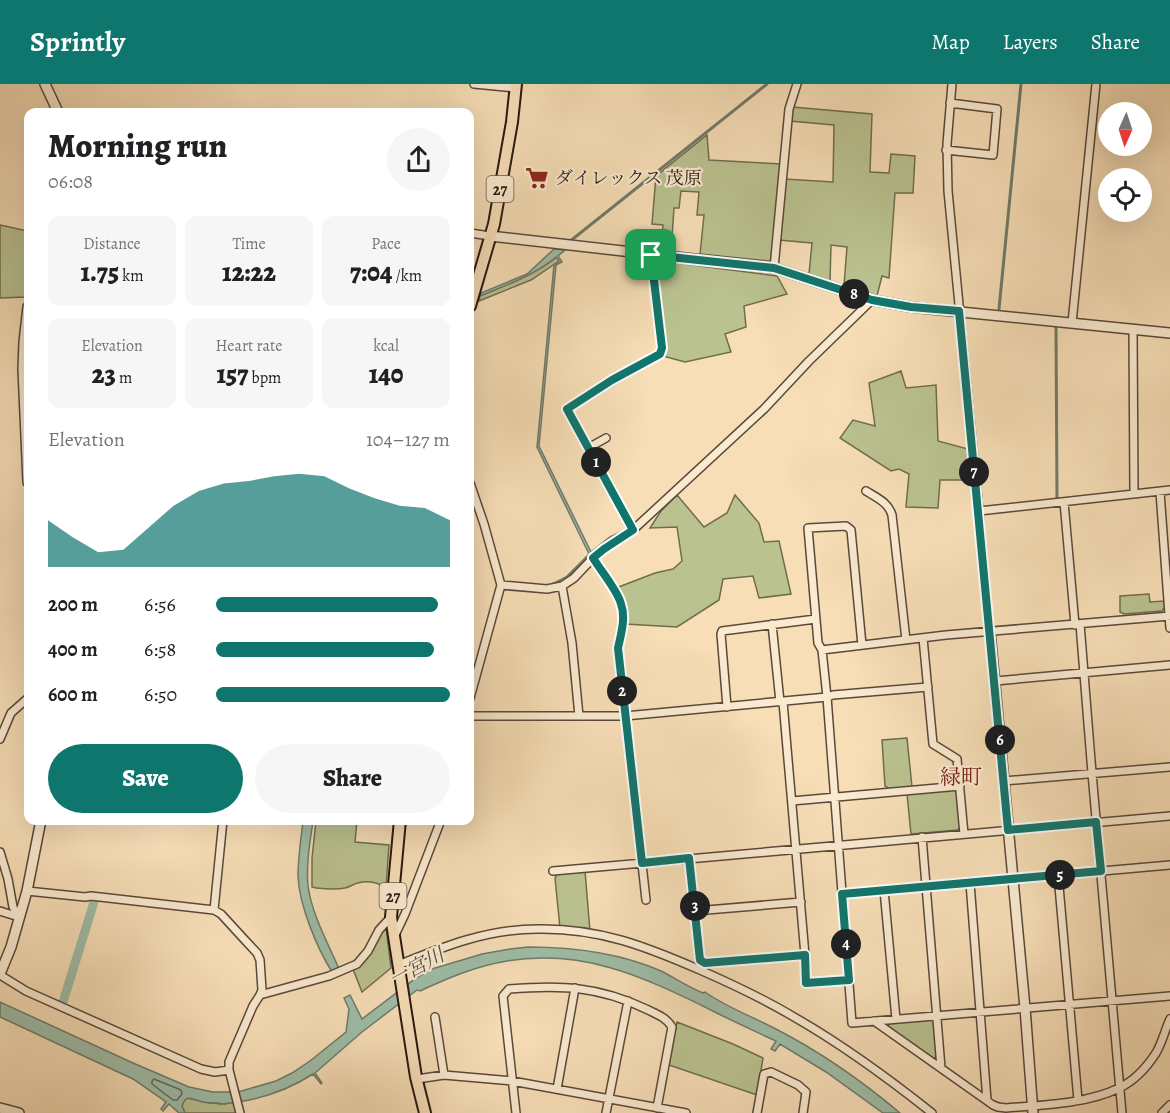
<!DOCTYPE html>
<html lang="en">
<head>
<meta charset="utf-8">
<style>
	:root { --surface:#fff; --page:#f6f6f6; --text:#202124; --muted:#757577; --accent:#0f766e }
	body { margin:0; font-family:Alegreya,"Noto Serif JP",serif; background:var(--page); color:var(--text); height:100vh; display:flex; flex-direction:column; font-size:22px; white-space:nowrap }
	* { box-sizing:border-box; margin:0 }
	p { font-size:20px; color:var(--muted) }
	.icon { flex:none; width:33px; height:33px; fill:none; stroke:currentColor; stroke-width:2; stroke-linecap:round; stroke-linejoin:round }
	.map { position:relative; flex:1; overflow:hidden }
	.sheet { position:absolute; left:24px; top:24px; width:450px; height:717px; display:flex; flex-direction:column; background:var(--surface); border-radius:12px; box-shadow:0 6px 24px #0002 }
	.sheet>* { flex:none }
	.needle { width:39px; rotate:183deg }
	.controls { position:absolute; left:1098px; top:18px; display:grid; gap:12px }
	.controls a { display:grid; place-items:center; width:54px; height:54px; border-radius:50%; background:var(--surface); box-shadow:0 6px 24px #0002; font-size:30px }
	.pin { position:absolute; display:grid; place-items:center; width:51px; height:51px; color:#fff; margin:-26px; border-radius:12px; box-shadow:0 3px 9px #0006 }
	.km { position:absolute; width:30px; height:30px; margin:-15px; border-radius:50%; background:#222; color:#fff; font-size:16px; line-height:30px; text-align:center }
	.round { display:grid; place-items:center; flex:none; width:63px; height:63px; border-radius:32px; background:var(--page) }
	.head { display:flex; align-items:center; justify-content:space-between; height:102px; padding:0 24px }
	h1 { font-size:33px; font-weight:800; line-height:45px }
	.figures { display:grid; grid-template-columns:repeat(3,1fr); gap:9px; height:102px; padding:6px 24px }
	.figures div { display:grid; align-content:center; border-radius:12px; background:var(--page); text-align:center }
	.figures b { font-size:26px; font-weight:800 }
	.figures small { font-size:16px; font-weight:400 }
	.figures p { font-size:16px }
	.chart { height:168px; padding:12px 24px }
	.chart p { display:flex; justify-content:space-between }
	.chart svg { width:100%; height:108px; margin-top:6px; fill:var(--accent); opacity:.7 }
	.cta { display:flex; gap:12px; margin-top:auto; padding:12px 24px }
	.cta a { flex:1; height:69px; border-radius:36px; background:var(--accent); color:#fff; font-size:24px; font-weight:800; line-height:69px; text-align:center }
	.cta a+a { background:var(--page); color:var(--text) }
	ul { padding:0 24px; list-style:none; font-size:20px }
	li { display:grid; grid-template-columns:96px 72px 1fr; align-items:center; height:45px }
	li i { height:15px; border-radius:8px; background:var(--accent) }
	header { display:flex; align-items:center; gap:36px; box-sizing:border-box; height:84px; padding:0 30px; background:var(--accent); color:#fff }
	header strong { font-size:28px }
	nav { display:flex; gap:33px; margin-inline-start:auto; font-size:21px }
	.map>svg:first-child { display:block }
	.green { fill:#bac290; stroke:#706c50; stroke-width:1.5 }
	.water { fill:#9ebda8; stroke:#6e7b6b; stroke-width:1.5 }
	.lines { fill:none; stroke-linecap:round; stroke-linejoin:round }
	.shore { stroke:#626a5c; stroke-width:1.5 }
	.stream { stroke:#6e7b6b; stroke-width:3 }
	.canal { stroke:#9ebda8; stroke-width:9 }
	.minor-casing { stroke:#5a493a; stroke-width:10 }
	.tertiary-casing { stroke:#5a493a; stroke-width:12 }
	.primary-casing { stroke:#261710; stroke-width:14 }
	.minor { stroke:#faead0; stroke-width:7 }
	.tertiary { stroke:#faead0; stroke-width:9 }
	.primary { stroke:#f7deb7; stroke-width:10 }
	.route-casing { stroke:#fff; stroke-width:12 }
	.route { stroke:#0f766e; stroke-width:8 }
	.labels { text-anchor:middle; stroke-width:4.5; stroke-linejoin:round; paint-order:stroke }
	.shield { fill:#faead0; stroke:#66564a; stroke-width:1.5 }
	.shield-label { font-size:16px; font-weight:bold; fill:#261710 }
	.poi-label { font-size:18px; fill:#261710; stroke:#faead0; text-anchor:start }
	.water-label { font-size:20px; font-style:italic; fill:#505145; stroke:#faead0 }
	.quarter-label { font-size:21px; fill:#7a1f14; stroke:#faead0 }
</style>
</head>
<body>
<header>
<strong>Sprintly</strong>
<nav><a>Map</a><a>Layers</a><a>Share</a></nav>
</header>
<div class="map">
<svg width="1170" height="1029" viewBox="0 0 1170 1029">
	<rect width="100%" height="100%" fill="#f7deb7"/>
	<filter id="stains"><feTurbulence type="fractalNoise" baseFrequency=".00333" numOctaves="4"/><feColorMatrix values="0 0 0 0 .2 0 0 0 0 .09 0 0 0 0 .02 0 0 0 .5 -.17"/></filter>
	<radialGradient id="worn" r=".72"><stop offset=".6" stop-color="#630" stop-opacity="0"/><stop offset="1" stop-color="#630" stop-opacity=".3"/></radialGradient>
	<path class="green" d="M792,23L872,30L870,88L889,89L891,70L915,72L913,109H895L889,194L882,192L877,212L844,201L847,163L831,161L830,197L809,190L812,159L779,156L785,95L833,98L834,41L790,37Z
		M707,51L709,76L782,80L773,172L770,177L700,170L704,131H697L699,108L681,107L679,124H674L671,167L660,165L663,141L652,140L656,92Z
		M0,141L28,147V203L26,213L0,214Z
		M557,173L559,177L531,196L479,217L480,212C506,201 533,192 557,173Z
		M661,177L777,192L787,210L744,222L746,243L725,250L731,268L685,278L663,272L666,267L655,184Z
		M901,287L906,304L936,301L938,357L968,365L972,396H940L938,424L906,423L909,390L899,385L891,387L840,354L853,336L875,342L869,299Z
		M677,411L704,443L727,429L735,411L759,439L764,458L779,457L791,510L759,514L753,492L723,495L719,516L677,543L625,540L616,504L655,489L673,485L682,477L677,443L650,444L661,427Z
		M1149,510L1150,518L1164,517L1165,523L1162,527L1124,530L1120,528V512Z
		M907,654L912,703L890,705L885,702L882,656Z
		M954,706L957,708L960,743L958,746L911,750L907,710Z
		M316,737H357L355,758L389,761L386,803C378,799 367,796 358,799C353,800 350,803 345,804C335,806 326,805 316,804L312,803V774Z
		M585,787L590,847L560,844L555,794L558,789Z
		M386,843L391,884L362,908L353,885L381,846Z
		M932,935L935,938L938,973L932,974L888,943L890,939Z
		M677,938L733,960L763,974L757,1011L669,981Z
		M187,1014L210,1019L225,1020L234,1018L237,1029H185L182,1022L184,1016Z"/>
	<path class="water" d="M554,165L565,166L558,172L562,178L556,181L539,362L591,468L610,453L627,445L583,365L584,364L628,446L610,454L563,497L552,500L566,493L589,470L537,363L554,181L559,177L556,173C533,192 506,201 480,212L481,209L527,190Z
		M303,737H313C310,758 306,780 308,802C312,831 328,859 339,885L332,888C317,864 299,821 298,792C298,774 301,755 303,737Z
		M528,863C572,863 620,869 661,887C675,894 688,903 703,909L705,908C726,923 751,932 774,944C819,967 861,996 900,1029H883L826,988L780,960L775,967L771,965L776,957C752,946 728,935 705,923C639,891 582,865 507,877C476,882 448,894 420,907L417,906L362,948L315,989L322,999L321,1000L313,990C285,1008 252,1018 219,1020V1019C213,1019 208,1019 203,1018C193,1016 186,1009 182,1022L185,1029H179L169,1020L163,1027L161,1025L166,1018L133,995L0,933V918L133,979L189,1003L213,1008H238L276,997L292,989L310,977L346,948L349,925L344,914L350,911L362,935L416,894L432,885L482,870L510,865Z"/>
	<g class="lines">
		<path class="shore" d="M154,995L181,1006L182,1010L177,1016H173L152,1000V997Z"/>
		<path class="stream" d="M569,158L767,0
			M999,225L1021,0
			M1056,242L1057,416"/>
		<path class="canal" d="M63,918L94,818"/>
		<g class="minor-casing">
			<path id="minor" d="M474,0L516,4
				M952,0L947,60L948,107L979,427L981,467L990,548
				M946,66L993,71L997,25L950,19
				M470,149L490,152
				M774,184L789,25L797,0
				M1072,239L1096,0
				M1133,245L1134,410
				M588,364L606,354
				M470,399L484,440L501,501L470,614
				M866,407C877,414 888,418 892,431L906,556
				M1160,408L1170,544
				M1064,418L1075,541
				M979,427L1170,406
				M633,446L567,325L613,296L660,270L662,264L651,171
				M593,474C601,487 618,506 621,520C625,534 621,550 618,564L646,816
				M501,501L547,505L562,502L574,494L593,474L604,465L633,446L764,325L809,277L872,216
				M562,502L572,559L579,632
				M772,540L780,618
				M1080,540L1092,689L1122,1029
				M923,554L933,660L957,675L964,750
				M862,561L851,446L846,442L808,444L818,559L822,566L827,613L852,939L1170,912
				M822,566L946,551L1170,532
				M995,597L1170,581
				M783,618L805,871L806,899L849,896
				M727,623L721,550L722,547L816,535
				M470,632H625L827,613L833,611L928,603
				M0,655L11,629L28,614
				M1004,697L1170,683
				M792,717L960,702
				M922,753L941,984
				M0,768L8,795L13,823L19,833
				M689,774L700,876L705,879L805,871
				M553,787L1170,732
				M1058,791L1078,1016
				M970,799L987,1016
				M884,806L896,935
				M27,807L85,813L91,812L214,826L221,830L243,854L257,869L260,876L262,906L260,911L253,922L229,978V986L240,1029
				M842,810L1170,781
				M214,826L223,736
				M0,827L19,833
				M695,827L801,818
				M395,851L405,830L441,736
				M398,881C445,862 487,845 538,845C599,844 645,862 700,886C732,900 764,915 794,933C843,961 888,994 932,1029
				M0,891L26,907L201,985L215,988L229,986
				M260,911L329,892L357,880L368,867L379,846L391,833
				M435,933L444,991
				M874,937L993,1021L998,1023L1006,1024C1041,1021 1087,1020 1119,1004C1134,997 1147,983 1156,969C1162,959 1165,946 1170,935
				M417,995L444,991L512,997L686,1029
				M557,1005L575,904
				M516,1029L503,912L509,905C561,901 598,902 646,925C656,930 666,933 672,943L657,1024
				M606,1029L628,917
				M757,1029L764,990L771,988L798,1001L806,1008L803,1029
				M1162,1029L1170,1021"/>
		</g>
		<g class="tertiary-casing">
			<path id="tertiary" d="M45,0L58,28
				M490,152L774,184L872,216L911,223L1170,249
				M28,223L24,258L23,285L28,398
				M990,548L1025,924L1033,1029
				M0,890L11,863L27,807L41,736
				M0,1024L19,1029"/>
		</g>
		<g class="primary-casing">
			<path id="primary" d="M470,222L494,140L512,38L516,0
				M400,736L391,833L416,993L425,1029"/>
		</g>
		<use href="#minor" class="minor"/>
		<use href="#tertiary" class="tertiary"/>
		<use href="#primary" class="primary"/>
	</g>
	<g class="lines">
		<g class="route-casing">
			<path id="route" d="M651,171L774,184L872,216L911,223L959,227L1008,746L1096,738L1101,787L842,810L849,896L806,899L805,871L705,879L700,876L689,774L642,779L618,564C621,550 626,534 621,520C618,507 601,487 593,474L604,465L633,446L567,325L612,296L660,270L662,264Z"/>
		</g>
		<use href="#route" class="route"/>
	</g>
	<defs>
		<g id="supermarket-bare" transform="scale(1.8)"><path d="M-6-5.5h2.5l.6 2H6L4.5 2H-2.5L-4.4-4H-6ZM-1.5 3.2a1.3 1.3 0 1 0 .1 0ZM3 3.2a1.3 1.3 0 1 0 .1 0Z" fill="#8f2418" stroke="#faead0" stroke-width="2.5" paint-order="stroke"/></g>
	</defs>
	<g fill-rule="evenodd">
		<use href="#supermarket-bare" x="537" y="94"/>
	</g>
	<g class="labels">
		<g class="shield">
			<rect x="486.5" y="92" width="27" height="26" rx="4.5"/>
			<rect x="379.5" y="799" width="27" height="26" rx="4.5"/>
		</g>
		<g class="shield-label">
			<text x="500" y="111">27</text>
			<text x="393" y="818">27</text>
		</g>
		<g class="poi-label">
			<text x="555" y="100">ダイレックス 茂原</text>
		</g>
		<g class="water-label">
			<text transform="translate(416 883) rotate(-28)" y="7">一宮川</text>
		</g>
		<g class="quarter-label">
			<text x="961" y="700">緑町</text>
		</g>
	</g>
	<rect width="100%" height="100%" filter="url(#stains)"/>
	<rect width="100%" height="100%" fill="url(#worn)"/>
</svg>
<div class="controls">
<a><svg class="needle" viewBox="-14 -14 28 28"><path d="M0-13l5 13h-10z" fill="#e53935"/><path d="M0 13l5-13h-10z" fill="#757577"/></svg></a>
<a><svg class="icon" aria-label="locate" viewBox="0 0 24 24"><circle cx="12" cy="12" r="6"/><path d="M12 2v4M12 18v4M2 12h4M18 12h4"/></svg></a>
</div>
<div class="pin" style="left:651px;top:171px;background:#1e9e55"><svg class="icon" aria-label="arrive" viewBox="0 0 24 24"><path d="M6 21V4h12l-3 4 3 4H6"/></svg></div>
<b class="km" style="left:596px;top:378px">1</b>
<b class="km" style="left:622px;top:607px">2</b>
<b class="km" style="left:695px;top:822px">3</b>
<b class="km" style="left:846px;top:860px">4</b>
<b class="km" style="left:1060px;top:791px">5</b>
<b class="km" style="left:1000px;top:656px">6</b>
<b class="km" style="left:974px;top:388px">7</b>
<b class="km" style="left:854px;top:210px">8</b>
<section class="sheet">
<div class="head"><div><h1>Morning run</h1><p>06:08</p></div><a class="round"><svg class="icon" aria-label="share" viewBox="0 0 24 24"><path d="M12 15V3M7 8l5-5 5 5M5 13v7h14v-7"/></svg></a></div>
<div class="figures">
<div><p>Distance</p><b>1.75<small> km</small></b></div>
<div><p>Time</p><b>12:22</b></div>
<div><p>Pace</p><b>7:04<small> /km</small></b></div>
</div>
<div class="figures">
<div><p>Elevation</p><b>23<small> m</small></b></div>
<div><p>Heart rate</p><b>157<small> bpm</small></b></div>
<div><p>kcal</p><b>140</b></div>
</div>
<div class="chart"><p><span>Elevation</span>104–127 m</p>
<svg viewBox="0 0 160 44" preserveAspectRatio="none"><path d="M0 44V25L10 32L20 38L30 37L40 28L50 19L60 13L70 10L80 9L90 7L100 6L110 7L120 12L130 16L140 19L150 20L160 25V44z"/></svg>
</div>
<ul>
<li><b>200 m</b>6:56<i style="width:95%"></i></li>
<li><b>400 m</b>6:58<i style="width:93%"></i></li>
<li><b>600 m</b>6:50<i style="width:100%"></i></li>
</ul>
<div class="cta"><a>Save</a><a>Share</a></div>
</section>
</div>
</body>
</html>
